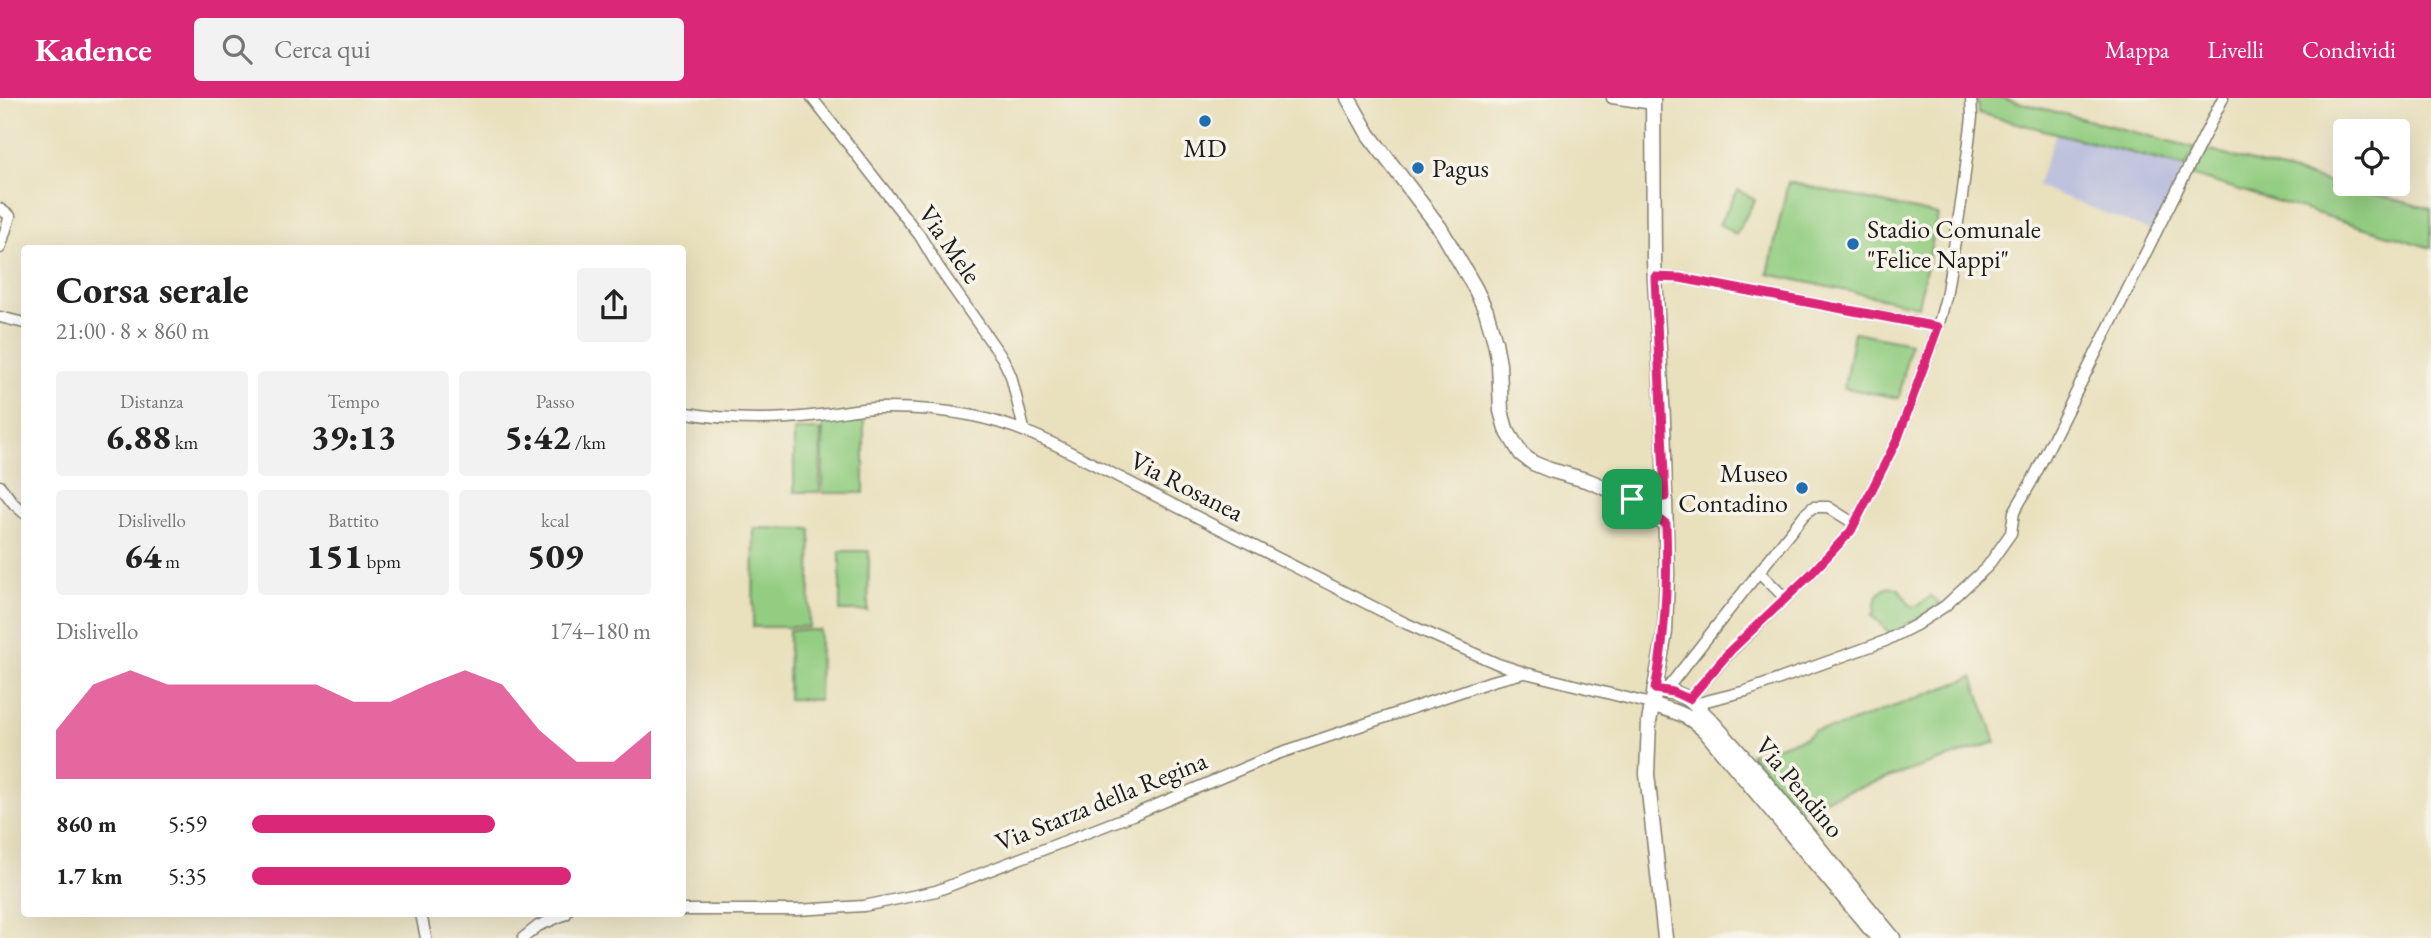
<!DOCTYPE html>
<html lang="it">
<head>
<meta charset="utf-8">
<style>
	:root { --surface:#fff; --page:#f2f2f2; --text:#222; --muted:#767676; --accent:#db2777 }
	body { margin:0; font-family:"EB Garamond",serif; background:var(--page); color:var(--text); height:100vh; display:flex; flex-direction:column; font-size:26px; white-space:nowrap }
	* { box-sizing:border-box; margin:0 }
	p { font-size:23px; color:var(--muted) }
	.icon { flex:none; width:38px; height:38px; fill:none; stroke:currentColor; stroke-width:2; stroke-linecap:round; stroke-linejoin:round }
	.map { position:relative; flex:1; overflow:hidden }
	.details { position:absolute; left:21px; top:147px; width:665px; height:672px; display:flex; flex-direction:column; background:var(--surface); border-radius:7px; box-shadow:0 7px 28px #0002 }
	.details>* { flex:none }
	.controls { position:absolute; left:2333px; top:21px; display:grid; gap:14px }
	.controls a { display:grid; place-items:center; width:77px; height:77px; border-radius:7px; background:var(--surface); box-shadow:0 7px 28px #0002; font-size:35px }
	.pin { position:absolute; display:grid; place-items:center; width:60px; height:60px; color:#fff; margin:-30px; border-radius:14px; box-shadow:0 4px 10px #0006 }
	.round { display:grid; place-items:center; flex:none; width:74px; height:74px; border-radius:7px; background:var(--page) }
	.headline { display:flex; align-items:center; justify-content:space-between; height:119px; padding:0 35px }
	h1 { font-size:38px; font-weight:800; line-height:52px }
	.figures { display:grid; grid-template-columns:repeat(3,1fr); gap:10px; height:119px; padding:7px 35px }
	.figures div { display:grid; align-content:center; border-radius:7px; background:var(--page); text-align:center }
	.figures b { font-size:35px; font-weight:800 }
	.figures small { font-size:19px; font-weight:400 }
	.figures p { font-size:19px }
	.chart { height:196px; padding:14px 35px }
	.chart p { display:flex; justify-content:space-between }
	.chart svg { width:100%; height:126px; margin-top:7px; fill:var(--accent); opacity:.7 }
	ul { padding:0 35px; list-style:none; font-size:23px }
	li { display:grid; grid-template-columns:112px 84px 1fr; align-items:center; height:52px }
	li i { height:18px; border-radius:9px; background:var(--accent) }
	header { display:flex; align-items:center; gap:42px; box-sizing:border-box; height:98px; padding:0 35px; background:var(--accent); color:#fff }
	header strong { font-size:33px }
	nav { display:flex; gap:38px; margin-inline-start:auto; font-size:24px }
	.search { width:490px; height:63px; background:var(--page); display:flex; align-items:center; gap:18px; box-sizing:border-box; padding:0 24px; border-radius:7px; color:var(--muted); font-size:26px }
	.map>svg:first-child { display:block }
	.industrial { fill:#bfc2dd }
	.green { fill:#93cd81; stroke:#58744e; stroke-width:2 }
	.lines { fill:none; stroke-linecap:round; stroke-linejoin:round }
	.minor-casing { stroke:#827e6c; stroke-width:13 }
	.tertiary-casing { stroke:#827e6c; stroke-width:17 }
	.minor { stroke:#fff; stroke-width:10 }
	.tertiary { stroke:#fff; stroke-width:14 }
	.route-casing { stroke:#fff; stroke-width:14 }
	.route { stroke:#db2777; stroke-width:9 }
	.poi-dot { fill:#1f6fb2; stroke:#f7f3e8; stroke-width:2.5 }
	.labels { text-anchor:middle; stroke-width:7; stroke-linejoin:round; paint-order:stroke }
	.poi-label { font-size:26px; fill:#1c1c1c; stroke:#f7f3e8; text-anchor:start }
	.street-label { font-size:26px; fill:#1c1c1c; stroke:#f7f3e8 }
</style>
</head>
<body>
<header>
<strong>Kadence</strong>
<div class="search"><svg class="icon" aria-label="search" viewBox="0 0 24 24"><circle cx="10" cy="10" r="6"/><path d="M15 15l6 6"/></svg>Cerca qui</div>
<nav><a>Mappa</a><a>Livelli</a><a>Condividi</a></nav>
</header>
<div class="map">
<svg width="2431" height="840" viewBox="0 0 2431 840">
	<rect width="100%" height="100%" fill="#f7f3e8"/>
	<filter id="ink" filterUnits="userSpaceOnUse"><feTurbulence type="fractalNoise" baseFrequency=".0143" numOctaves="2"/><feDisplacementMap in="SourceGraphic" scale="14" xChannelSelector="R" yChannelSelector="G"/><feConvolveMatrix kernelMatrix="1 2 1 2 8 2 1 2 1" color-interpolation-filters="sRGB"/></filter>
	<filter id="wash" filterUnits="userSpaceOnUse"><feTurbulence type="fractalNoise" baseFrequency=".00686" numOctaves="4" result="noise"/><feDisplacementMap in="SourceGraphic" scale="28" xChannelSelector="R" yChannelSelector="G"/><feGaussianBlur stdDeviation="1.57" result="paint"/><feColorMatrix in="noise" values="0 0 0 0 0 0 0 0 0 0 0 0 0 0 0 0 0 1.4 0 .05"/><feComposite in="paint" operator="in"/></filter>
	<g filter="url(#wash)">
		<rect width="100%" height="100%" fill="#e9e0bd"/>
		<path class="industrial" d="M2056,35L2186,69L2153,134L2037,88Z"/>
		<path class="green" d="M1977,0H2002L2196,50L2186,69L1978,15Z
			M2203,51L2431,111V150L2190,77Z
			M1788,84L1938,117L1918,208L1768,176Z
			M1738,92L1755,102L1736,136L1719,126Z
			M1854,234L1910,245L1899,300L1844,290Z
			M823,323H864V395H823Z
			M794,332H821L820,394H794Z
			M754,430L811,431L809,529H753Z
			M840,453H869L868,513H840Z
			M1890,488L1899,491L1911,508H1917L1931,498L1941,506L1891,536L1871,517L1875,514C1874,501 1877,494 1890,488Z
			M789,532H820L819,602L788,601Z
			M1973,579L1996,644L1798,710L1750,656L1804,640L1815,632L1836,630Z"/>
	</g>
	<g filter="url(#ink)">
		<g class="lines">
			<g class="minor-casing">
				<path id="minor" d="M812,0L920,138L939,170L1003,261L1011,278L1024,331
					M1612,0L1653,6
					M0,111L10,118L0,150
					M1655,179L1680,180L1938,229
					M0,219L24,225
					M682,314C729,323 773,323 820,317C839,315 859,310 878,310C946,309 997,318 1058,348L1405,525L1498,566L1526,575L1651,606
					M0,388L14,406L24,415
					M1760,475L1785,500
					M1666,592L1804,417L1813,409H1828L1855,426
					M1689,601L1731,553L1810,477L1851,433L1898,340L1938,229L1946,199L1962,99L1972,19L1971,0
					M1694,606L1746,593L1813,569L1885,543L1916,527L1945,508L1987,469L2011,435L2014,414L2032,383L2223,0
					M682,812H797L864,808L936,793L1135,716L1277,656L1492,583L1524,575
					M421,816L426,840
					M523,840L538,828L566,816"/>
			</g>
			<g class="tertiary-casing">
				<path id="tertiary" d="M1348,0L1369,37L1440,130L1475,190L1486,213L1495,244L1499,266L1501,313L1506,331L1521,356L1533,365L1550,372L1589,383L1632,401L1666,427
					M1653,0L1654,163L1663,322L1667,476L1665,534L1649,624L1647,676L1665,840
					M1632,401L1665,399
					M1655,591L1673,594L1689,601L1710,622L1760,678L1893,840
					M1651,606C1675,614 1687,615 1706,634L1878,840"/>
			</g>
			<use href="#minor" class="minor"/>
			<use href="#tertiary" class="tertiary"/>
		</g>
	</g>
	<g class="lines" filter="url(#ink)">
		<g class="route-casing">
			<path id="route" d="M1655,179L1680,180L1938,229L1898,340L1851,433L1810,477L1731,552L1689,601L1673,594L1655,591C1666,536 1668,482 1666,426L1632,401L1665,399Z"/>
		</g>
		<use href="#route" class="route"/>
	</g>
	<g class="poi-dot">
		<circle cx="1205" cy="23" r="7"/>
		<circle cx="1418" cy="70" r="7"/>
		<circle cx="1853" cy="146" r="7"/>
		<circle cx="1802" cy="390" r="7"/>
	</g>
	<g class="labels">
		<g class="poi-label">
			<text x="1205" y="59" text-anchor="middle">MD</text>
			<text x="1432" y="79">Pagus</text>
			<text x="1867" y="140">Stadio Comunale<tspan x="1867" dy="30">"Felice Nappi"</tspan></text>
			<text x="1788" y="384" text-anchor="end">Museo<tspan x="1788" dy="30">Contadino</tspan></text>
		</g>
		<g class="street-label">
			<text transform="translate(950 146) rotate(55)" y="9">Via Mele</text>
			<text transform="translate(1187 388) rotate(27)" y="9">Via Rosanea</text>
			<text transform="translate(1800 689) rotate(50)" y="9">Via Pendino</text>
			<text transform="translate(1101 703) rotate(-22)" y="9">Via Starza della Regina</text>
		</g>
	</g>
</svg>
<div class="controls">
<a><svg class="icon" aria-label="locate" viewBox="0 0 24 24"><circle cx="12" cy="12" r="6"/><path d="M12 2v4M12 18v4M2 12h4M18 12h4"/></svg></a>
</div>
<div class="pin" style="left:1632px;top:401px;background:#1e9e55"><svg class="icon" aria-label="arrive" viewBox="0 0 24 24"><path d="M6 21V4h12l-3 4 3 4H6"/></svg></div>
<section class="details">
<div class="headline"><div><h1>Corsa serale</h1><p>21:00 · 8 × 860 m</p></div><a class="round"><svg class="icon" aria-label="share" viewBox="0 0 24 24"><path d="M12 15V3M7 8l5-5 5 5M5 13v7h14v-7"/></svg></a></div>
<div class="figures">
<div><p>Distanza</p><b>6.88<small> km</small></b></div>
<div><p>Tempo</p><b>39:13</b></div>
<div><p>Passo</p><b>5:42<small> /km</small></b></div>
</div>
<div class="figures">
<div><p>Dislivello</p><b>64<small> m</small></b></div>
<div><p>Battito</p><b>151<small> bpm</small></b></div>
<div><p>kcal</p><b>509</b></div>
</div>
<div class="chart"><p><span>Dislivello</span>174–180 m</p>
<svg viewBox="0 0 160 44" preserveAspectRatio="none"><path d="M0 44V27L10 11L20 6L30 11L40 11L50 11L60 11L70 11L80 17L90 17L100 11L110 6L120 11L130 27L140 38L150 38L160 27V44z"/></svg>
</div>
<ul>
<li><b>860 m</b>5:59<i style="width:61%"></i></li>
<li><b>1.7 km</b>5:35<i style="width:80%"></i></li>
</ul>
</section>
</div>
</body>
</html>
